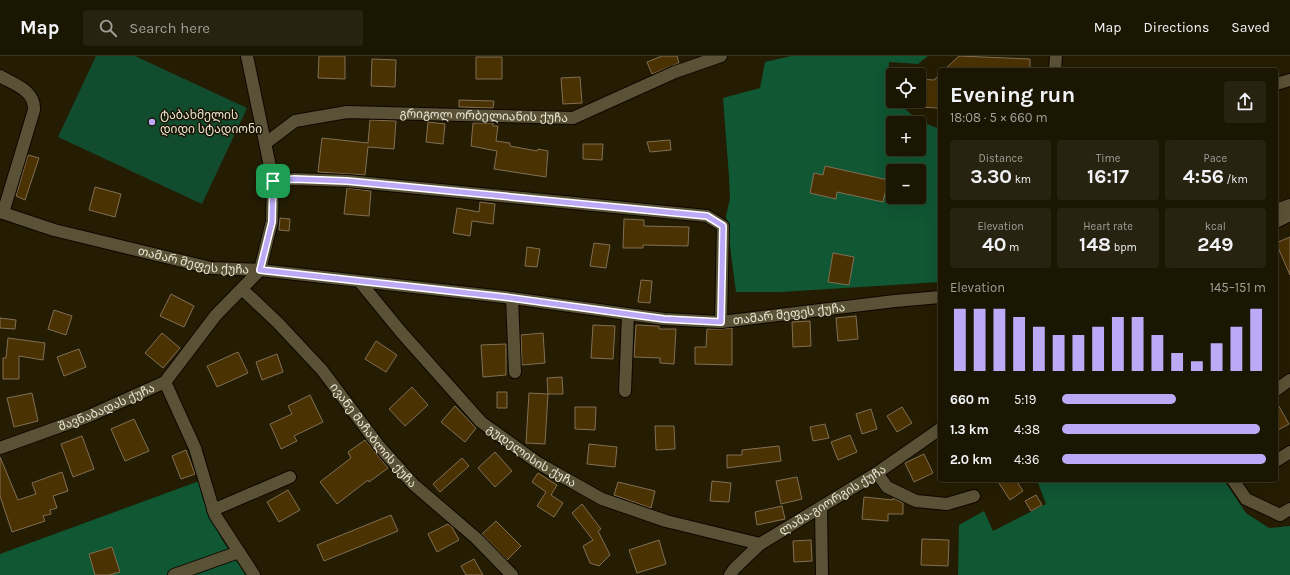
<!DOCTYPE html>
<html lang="en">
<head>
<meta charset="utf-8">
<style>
	:root { --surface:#1b1602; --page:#282311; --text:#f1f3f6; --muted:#a09f99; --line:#393524; --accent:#bda9f5 }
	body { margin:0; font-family:Karla,"Noto Sans Georgian",sans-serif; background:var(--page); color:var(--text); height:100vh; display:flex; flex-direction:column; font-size:15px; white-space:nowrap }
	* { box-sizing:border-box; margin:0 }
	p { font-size:13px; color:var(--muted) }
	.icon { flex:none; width:22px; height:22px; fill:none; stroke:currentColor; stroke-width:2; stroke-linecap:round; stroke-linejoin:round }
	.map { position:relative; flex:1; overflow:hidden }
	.side { position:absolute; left:938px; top:12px; width:340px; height:414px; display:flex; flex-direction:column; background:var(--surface); border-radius:4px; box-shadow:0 4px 16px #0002,0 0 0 1px var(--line) }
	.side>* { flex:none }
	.buttons { position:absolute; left:886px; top:12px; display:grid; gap:8px }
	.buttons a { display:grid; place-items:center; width:40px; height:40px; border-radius:4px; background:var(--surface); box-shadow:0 4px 16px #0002,0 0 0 1px var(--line); font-size:20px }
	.pin { position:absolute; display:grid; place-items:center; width:34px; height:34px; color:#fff; margin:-17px; border-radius:8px; box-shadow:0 2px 6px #0006 }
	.round { display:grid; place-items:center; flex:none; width:42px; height:42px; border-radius:4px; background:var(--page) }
	.summary { display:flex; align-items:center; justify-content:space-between; height:68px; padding:0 12px }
	h1 { font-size:22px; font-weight:700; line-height:30px }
	.stats { display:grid; grid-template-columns:repeat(3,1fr); gap:6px; height:68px; padding:4px 12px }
	.stats div { display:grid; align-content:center; border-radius:4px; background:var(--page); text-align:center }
	.stats b { font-size:20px; font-weight:700 }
	.stats small { font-size:11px; font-weight:400 }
	.stats p { font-size:11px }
	.chart { height:112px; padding:8px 12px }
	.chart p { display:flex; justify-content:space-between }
	.chart svg { width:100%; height:72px; margin-top:4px; stroke:var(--accent); stroke-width:6 }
	ul { padding:0 12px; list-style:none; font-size:13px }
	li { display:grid; grid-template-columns:64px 48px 1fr; align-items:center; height:30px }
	li i { height:10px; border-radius:5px; background:var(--accent) }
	header { display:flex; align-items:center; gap:24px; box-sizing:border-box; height:56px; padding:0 20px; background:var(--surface); border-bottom:1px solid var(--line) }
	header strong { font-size:19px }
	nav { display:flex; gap:22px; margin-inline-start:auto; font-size:14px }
	.search { width:280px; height:36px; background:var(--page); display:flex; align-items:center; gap:10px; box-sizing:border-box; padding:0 14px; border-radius:4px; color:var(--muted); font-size:15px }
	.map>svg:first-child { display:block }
	.green { fill:#124c2e }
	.forest { fill:#105734; fill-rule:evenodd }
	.building { fill:#4b3203; stroke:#816f55 }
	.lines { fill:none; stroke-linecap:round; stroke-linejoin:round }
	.minor-casing { stroke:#0e0700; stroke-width:14 }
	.minor { stroke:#5a5236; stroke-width:12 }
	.route-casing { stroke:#fff; stroke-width:8 }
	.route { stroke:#bda9f5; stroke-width:5 }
	.poi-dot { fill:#bda9f5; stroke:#1b1400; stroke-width:1.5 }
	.labels { text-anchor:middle; stroke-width:3; stroke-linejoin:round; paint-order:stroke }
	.poi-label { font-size:12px; fill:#eae6d5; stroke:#1b1400; text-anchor:start }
	.street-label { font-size:12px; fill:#eae6d5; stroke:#1b1400 }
</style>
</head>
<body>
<header>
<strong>Map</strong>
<div class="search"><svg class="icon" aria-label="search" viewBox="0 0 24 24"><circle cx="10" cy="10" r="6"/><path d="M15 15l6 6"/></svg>Search here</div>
<nav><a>Map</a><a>Directions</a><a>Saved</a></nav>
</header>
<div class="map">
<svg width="1290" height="519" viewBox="0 0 1290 519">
	<rect width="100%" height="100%" fill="#241d03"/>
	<path class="green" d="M96,0H135L247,52L202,148L58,81Z"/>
	<path class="forest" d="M791,0H928L918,8L889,6L888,38L893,42V45H896L919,65L940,73V226L781,236H736L726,160L730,143L729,121L723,42L760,32L765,6ZM893,67H919V93H893ZM893,115H919V141H893Z
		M202,424L221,482L246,519H0V498Z
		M1037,424H1224L1246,457L1269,472L1290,470V519H958L959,469L984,455L993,475L1046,448Z"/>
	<path class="building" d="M319,0H345V23L318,22Z
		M662,0H677L679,7L652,18L647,6Z
		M959,0L1030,3V14H944Z
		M476,1H502V23H476Z
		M372,3L396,4L395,31L371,30Z
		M940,18V49L938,52L919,51V23L934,24Z
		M580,21L582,47L563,48L561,22Z
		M459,44L494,45L493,52L459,51Z
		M370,64L396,65L394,93L368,91L365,119L318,116L322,82L368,87Z
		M428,66L445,68L443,88L426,86Z
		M473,67H493V70H498L496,85L510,87V90L537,95L538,93L548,95L546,121L494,113L497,95L471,90Z
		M670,84L671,94L650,96L647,86Z
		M583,88H603L602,104L583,103Z
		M28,99L39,102L25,144L16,140Z
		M825,110L888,124L883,146L837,136L836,143L810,137L814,117L823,119Z
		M95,131L121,138L115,161L89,154Z
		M347,132L371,135L369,160L344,158Z
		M480,146L495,148L493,168L472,165L470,180L453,177L457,152L479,156Z
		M280,162L290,163L289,175L279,174Z
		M624,163L644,164V170L689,171L688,190L643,189V192H623Z
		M1290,181V219L1276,187Z
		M594,187L610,189L606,212L590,210Z
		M527,191L540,193L537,211L525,210Z
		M833,197L854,201L849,229L828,226Z
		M641,224L652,225L650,247L638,246Z
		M171,238L194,250L184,271L160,260Z
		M54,254L72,260L66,279L48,273Z
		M856,260L858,283L838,285L836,262Z
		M0,262L16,264L15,273L0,272Z
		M810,265L811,290L793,291L792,266Z
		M593,269L615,270L613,303L591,302Z
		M636,269L657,270H659V273H676L674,308L660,307V302L634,301Z
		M732,272V309L695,308V291H706L707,273H721Z
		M162,277L180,292L163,312L145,297Z
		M543,277L545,307L522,309L521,279Z
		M8,282L45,287L43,304L19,300V323H3V302H6Z
		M376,285L397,299L386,316L365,303Z
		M506,288V319L483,321L481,289Z
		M79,293L86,311L64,320L57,301Z
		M238,296L248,317L217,331L207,310Z
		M277,298L283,316L262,324L256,306Z
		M562,321L563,338H548L547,322Z
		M412,331L428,349L405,370L389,353Z
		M497,336H507V352H497Z
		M32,337L38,365L14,371L7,342Z
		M529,337L548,338L545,388L526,387Z
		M310,339L323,366L294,380L297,385L281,393L270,368L292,358L288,350Z
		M1276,345L1289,368L1276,375Z
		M455,350L476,372L465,386L441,366Z
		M575,351H596L595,374L575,373Z
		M902,351L912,367L897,376L887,360Z
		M871,353L877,373L862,378L856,358Z
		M134,363L149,395L125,405L111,373Z
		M825,368L829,382L813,385L810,371Z
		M655,370H674L675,393L656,394Z
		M850,379L857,396L838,404L831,386Z
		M82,380L94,413L73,421L61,388Z
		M365,384L388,412L369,426L368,424L337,448L320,426L351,402L348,396Z
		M589,388L617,391L615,411L587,408Z
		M779,390L781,405L727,412V399H742V394Z
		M186,394L195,418L181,423L172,400Z
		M495,396L512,415L495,431L478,412Z
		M924,398L933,417L914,426L905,407Z
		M0,401L18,444L36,438L32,427L62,416L68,435L53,440L57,452L50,454L51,458L43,460L45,465L12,476L0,440Z
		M462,402L469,410L440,436L433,428Z
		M538,417L557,429L551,439L563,447L554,461L537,450L546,436L532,426Z
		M797,421L802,443L781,448L776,425Z
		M997,424H1016L1023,435L1010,444Z
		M712,425L731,427L729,446L710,445Z
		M618,426L655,435L651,452L614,439Z
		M288,434L300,454L279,466L267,446Z
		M1036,439L1042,449L1031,455L1025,445Z
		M864,441L893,444V442L903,447V458H888V465L862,463Z
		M582,448L601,473L598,475L610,499L599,510L590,507L583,490L593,484L572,457Z
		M782,450L785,463L757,469L755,456Z
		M391,459L398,475L324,505L317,489Z
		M496,465L521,490L507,504L482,478Z
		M448,468L452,471L459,484L437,496L428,478Z
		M922,483L949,484L948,510L921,509Z
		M659,484L666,508L637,517L629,494Z
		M811,484L812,505L794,506L793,485Z
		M112,491L120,516L109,519H95L89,498Z
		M474,503L483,519H466L461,510Z"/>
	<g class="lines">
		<g class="minor-casing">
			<g id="minor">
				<path d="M247,0L273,125L272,165L260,214"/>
				<path d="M1055,14L1056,0"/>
				<path d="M0,20C15,29 35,34 34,54L3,157"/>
				<path d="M1276,28L1290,24"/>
				<path id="s1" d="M266,87L295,65L347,56L573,62L675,16L721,0"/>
				<path d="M273,125L294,123L347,125L707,160L723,170L721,266"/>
				<path d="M1276,154L1290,149"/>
				<path id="s2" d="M0,156L54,174L211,212L260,214L504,241L664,263L721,266L895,245L940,241"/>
				<path d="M1276,166L1290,159"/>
				<path id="s3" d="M360,226L401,276L481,366L538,407L602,443L666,465L760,488"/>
				<path id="s4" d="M242,233L278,267L322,314L379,390L413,428L476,482L512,519"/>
				<path d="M512,242L515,316"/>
				<path d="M165,326L195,392L215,459L254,519"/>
				<path d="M1276,334L1290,324"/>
				<path d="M625,335L628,258"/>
				<path id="s5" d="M0,392L89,360L165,326L216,259L260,214"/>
				<path d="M1276,405L1290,396"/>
				<path d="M877,417L887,431L916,445L947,448L974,440"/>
				<path d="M1233,424L1246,443L1280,459L1290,453"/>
				<path d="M821,452L822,519"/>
				<path d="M213,454L290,421"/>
				<path d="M174,519L239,496"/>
				<path id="s6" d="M730,519L734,513L760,488L877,417L940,373"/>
			</g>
		</g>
		<use href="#minor" class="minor"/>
	</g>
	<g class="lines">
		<g class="route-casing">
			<path id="route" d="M294,123L347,125L707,160L723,170L721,266L664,263L504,241L260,214L272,166L273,125Z"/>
		</g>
		<use href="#route" class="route"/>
	</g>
	<circle class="poi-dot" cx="152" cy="66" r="4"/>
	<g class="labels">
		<g class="poi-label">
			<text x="160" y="63">ტაბახმელის<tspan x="160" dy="14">დიდი სტადიონი</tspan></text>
		</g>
		<g class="street-label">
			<text dy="4" stroke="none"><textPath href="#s1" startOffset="226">გრიგოლ ორბელიანის ქუჩა</textPath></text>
			<text dy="4" stroke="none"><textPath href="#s2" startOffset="200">თამარ მეფეს ქუჩა</textPath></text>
			<text dy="4" stroke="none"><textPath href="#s2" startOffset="800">თამარ მეფეს ქუჩა</textPath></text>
			<text dy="4" stroke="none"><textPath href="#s5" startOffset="114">შავნაბადას ქუჩა</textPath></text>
			<text dy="4" stroke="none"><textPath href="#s4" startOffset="197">ივანე მაჩაბლის ქუჩა</textPath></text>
			<text dy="4" stroke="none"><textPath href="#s3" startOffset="246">გუდელისის ქუჩა</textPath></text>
			<text dy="4" stroke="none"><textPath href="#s6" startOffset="128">ლაშა-გიორგის ქუჩა</textPath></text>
		</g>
	</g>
</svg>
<div class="buttons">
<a><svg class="icon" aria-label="locate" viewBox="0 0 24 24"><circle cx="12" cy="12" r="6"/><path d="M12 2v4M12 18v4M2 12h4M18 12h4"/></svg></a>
<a>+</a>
<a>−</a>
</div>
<div class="pin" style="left:273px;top:125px;background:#1e9e55"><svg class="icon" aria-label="arrive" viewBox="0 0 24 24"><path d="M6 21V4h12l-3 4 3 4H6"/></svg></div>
<section class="side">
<div class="summary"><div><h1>Evening run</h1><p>18:08 · 5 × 660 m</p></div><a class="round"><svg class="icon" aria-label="share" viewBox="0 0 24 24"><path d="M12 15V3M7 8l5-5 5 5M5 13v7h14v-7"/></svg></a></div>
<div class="stats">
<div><p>Distance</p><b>3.30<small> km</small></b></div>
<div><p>Time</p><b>16:17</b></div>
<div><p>Pace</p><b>4:56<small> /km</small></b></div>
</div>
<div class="stats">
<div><p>Elevation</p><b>40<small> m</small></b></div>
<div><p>Heart rate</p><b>148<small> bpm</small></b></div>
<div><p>kcal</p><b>249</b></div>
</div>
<div class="chart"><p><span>Elevation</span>145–151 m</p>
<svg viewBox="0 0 160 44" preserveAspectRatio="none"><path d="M5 44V6M15 44V6M25 44V6M35 44V11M45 44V17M55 44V22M65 44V22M75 44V17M85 44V11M95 44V11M105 44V22M115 44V33M125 44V38M135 44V27M145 44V17M155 44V6"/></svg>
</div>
<ul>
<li><b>660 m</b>5:19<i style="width:56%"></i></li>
<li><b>1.3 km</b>4:38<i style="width:97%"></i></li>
<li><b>2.0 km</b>4:36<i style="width:100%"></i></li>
</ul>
</section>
</div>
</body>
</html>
